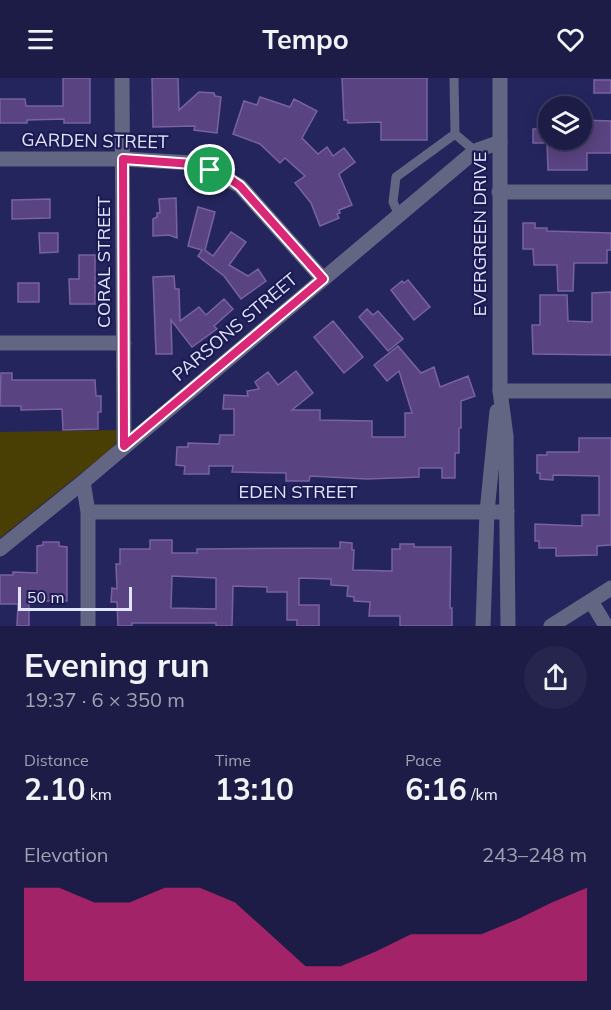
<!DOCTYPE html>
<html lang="en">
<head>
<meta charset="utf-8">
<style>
	:root { --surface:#1c1c46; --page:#25254d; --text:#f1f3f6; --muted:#a0a1b3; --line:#3a3a5f; --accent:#db2777 }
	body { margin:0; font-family:Mulish,sans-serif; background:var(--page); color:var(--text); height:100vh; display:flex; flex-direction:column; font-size:22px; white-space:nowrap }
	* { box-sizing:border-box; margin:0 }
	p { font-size:20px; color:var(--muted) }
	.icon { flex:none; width:33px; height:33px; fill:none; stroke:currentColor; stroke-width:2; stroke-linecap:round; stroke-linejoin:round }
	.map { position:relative; height:548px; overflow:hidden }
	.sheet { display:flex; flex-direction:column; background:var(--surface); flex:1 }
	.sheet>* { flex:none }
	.fabs { position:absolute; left:538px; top:18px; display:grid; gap:12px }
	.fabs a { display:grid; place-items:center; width:54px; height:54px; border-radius:50%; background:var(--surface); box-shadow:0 3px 15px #0003,0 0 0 2px var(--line); font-size:30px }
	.scale { position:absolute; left:18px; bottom:15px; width:114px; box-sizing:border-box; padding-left:6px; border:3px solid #e2e5fb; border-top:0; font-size:16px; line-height:21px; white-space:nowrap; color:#e2e5fb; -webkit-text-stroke:4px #1c1a53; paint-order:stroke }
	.pin { position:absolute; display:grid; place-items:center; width:51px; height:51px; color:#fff; margin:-26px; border:3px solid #fff; border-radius:50%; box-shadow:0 2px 6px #0007 }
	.round { display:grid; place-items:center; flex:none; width:63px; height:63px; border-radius:32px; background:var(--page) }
	.overview { display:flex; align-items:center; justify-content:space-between; height:102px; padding:0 24px }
	h1 { font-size:33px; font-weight:700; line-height:45px }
	.stats { display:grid; grid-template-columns:repeat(3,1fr); gap:9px; height:102px; padding:6px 24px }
	.stats div { display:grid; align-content:center }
	.stats b { font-size:30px; font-weight:700 }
	.stats small { font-size:16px; font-weight:400 }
	.stats p { font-size:16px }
	.chart { height:168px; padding:12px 24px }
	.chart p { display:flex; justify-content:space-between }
	.chart svg { width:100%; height:108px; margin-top:6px; fill:var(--accent); opacity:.7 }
	header { display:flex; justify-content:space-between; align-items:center; height:78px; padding:0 24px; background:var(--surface); font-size:27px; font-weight:700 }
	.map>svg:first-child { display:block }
	.green { fill:#493f04 }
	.building { fill:#594380; stroke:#7862a2; stroke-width:1.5; fill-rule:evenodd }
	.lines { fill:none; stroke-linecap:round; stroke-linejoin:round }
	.service { stroke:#636683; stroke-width:9 }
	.minor { stroke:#636683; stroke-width:15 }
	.tertiary { stroke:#636683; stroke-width:15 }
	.route-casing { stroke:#fff; stroke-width:12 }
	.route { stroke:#db2777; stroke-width:8 }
	.labels { text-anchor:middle; stroke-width:4.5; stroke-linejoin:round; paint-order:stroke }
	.street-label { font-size:18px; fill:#e2e5fb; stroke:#1c1a53 }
</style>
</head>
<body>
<header><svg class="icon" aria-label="menu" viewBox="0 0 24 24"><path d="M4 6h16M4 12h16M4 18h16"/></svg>Tempo<svg class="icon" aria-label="heart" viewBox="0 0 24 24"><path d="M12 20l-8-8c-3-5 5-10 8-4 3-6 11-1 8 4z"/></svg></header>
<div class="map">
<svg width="611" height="548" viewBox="0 0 611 548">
	<rect width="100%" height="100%" fill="#25255e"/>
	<path class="green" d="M121,352C120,362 113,369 106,375L0,460V354Z"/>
	<path class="building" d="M63,0H90V45H64V41L27,42V45H0V21H25L26,28H63Z
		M152,0H178L179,32L199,14L214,15L215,18L221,19L217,55L194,52L195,48L153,49Z
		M342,0H427V62H381V44L348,45L347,42H344Z
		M594,2H611V15H594Z
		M260,19L290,29L294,21L317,33L302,60L318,76L327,69L333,78L344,70L355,84L339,96L352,127L339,132L340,135L337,136L339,140L320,148L311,125L295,105L305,98L285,80L280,85L260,66L233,56L244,23L257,27Z
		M582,42L611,43V75H587V92H548L547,65H533V51H547V62H582Z
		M176,120L177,160L169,157L153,158V141L157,139V135H160L159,121Z
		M50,121V140L12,141V122Z
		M198,129L215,134L205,172L213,178L231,154L246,164L229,187L248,198L258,191L266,203L241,221L224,198L198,178L202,172L188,168Z
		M523,145H535V150H547V153L611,155V172H607V185H574L573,213H558L557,187H534L533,171H523Z
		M39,155H58V174L40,175Z
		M79,177H95V226H70L69,201H79Z
		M174,198L175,211H179L180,243L199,229L206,237L224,221L233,231L214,248L217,251L192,269L171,242L172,276H156L153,199Z
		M408,202L430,229L414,242L391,212L402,203L404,205Z
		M18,205H39V224H18Z
		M611,214V277L533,276L532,247H540V217H567L568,243L592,244V215Z
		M367,231L373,237L378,233L403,261L388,273L359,239Z
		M333,243L363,279L344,295L314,259Z
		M398,268L421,295L434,289L440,309L468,298L475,318L461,323V350H459V375H455V400H442V390H419V399L367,401L310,398L309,403H286V395L232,394L233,388H209V396H184L185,388L176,387L177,369H188V365L219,366L220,357H234V331H223L224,317L248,318L247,313L259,311L255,304L268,294L278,307L296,293L313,315L292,332H320V342L372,343V359H405V335H412L399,293L387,303L374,287Z
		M1,295H12V302H95L96,318H101V334H98V351L63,352L62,331L21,332V328H0Z
		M579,360H611V467L597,468V477L556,478V470H539V463H535V446L582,448V437H599V398L553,397V402L540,401V395H537V377H547V374H579Z
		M150,462H172V475H197V471L340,470V464L352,465V472H354L353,492L392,493V471H400V466H414V469H451L450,530H452V548H400V538H369L370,524L354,523V519L347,518L348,508L331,507V501L299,500V527H319V548H297V542H287V514H267V509L233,508L232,548H216V545H132V548H118L117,524H111L112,510L117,511L116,486H120V471H150ZM172,498L216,500V531L171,530Z
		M43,464H59V468L67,469V523H33V526H29V548H17L18,526H0V497H13V494L37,495V468L43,467Z"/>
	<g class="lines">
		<path class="service" d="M454,0L455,56L475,73
			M399,137L393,124L396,99L455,56"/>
		<path class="minor" d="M122,0L124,368
			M0,81H123L193,85L210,92L240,108L323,201
			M499,114H611
			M0,265H124
			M500,313H611
			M83,404L88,434V548
			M88,434H507
			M0,471L83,404L475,73L500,64
			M591,523L606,548
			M551,548L611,510"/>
		<path class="tertiary" d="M500,0V313L506,358L508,548
			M483,548L487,434L497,333"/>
	</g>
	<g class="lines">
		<g class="route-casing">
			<path id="route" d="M123,81L193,86L227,99L240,108L323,201L124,368Z"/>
		</g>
		<use href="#route" class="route"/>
	</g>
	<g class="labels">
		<g class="street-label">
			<text transform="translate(95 63) rotate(1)" y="6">GARDEN STREET</text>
			<text transform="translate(480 156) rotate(-90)" y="6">EVERGREEN DRIVE</text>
			<text transform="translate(104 184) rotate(-90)" y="6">CORAL STREET</text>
			<text transform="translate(235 249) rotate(-40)" y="6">PARSONS STREET</text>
			<text x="298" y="420">EDEN STREET</text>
		</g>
	</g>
</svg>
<div class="fabs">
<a><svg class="icon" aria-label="layers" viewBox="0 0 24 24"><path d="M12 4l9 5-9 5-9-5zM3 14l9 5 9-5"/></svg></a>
</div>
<div class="scale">50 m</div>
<div class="pin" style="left:210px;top:92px;background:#1e9e55"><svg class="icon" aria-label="arrive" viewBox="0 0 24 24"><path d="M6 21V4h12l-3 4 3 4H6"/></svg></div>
</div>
<section class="sheet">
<div class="overview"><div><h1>Evening run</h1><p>19:37 · 6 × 350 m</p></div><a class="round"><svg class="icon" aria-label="share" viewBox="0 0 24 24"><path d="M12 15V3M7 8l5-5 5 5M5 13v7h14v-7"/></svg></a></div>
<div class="stats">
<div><p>Distance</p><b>2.10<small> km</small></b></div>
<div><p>Time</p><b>13:10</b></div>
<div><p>Pace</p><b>6:16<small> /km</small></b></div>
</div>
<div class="chart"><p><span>Elevation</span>243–248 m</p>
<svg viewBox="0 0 160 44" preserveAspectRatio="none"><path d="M0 44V6L10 6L20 12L30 12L40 6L50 6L60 12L70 25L80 38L90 38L100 32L110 25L120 25L130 25L140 19L150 12L160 6V44z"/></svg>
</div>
</section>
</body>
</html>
